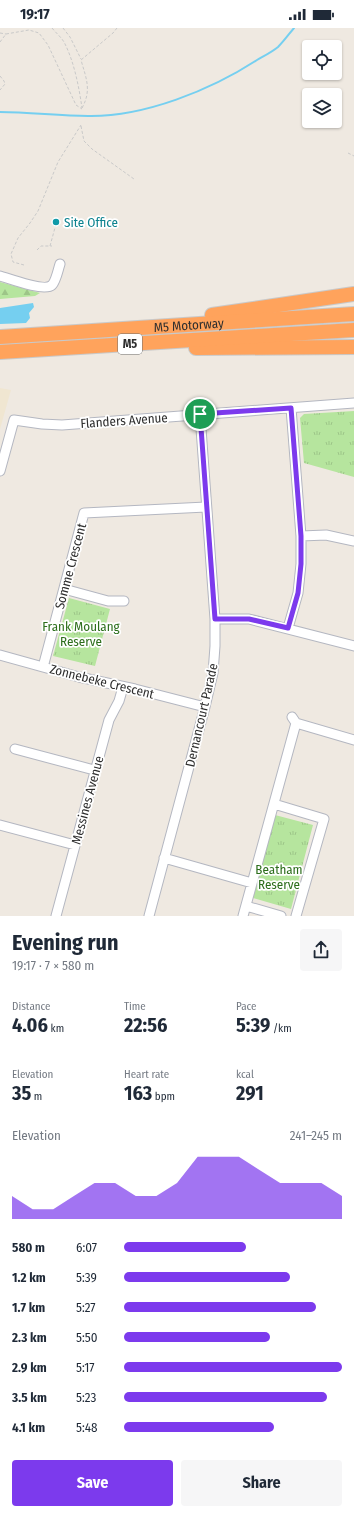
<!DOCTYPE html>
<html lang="en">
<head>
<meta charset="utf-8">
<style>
	:root { --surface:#fff; --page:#f6f6f7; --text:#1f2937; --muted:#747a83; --accent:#7c3aed }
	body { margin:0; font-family:"Fira Sans Condensed",sans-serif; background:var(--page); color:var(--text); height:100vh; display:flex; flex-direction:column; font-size:15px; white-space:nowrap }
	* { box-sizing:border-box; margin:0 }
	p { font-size:13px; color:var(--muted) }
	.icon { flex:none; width:22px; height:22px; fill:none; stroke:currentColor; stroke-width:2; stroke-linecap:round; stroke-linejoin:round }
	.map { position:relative; height:888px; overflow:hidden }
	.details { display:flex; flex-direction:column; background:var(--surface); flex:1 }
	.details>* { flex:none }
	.buttons { position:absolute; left:302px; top:12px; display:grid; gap:8px }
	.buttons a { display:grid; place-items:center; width:40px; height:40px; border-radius:4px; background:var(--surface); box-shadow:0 1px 3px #0004; font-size:20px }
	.pin { position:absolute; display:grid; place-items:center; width:34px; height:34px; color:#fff; margin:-17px; border:2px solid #fff; border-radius:50%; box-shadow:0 1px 4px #0007 }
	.round { display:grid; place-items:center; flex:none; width:42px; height:42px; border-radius:4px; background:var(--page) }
	.overview { display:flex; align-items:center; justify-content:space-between; height:68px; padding:0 12px }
	h1 { font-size:22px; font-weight:700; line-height:30px }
	.figures { display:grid; grid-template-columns:repeat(3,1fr); gap:6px; height:68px; padding:4px 12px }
	.figures div { display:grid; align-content:center }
	.figures b { font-size:20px; font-weight:700 }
	.figures small { font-size:11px; font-weight:400 }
	.figures p { font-size:11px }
	.chart { height:112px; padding:8px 12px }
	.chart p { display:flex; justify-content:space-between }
	.chart svg { width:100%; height:72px; margin-top:4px; fill:var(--accent); opacity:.7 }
	.button { display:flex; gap:8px; margin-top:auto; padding:8px 12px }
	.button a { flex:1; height:46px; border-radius:4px; background:var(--accent); color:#fff; font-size:16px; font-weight:700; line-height:46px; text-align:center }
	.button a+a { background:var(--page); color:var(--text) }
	ul { padding:0 12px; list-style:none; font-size:13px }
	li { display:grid; grid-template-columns:64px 48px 1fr; align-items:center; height:30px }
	li i { height:10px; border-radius:5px; background:var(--accent) }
	.status { display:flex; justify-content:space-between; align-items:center; height:28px; padding:0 20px; background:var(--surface); direction:ltr }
	.status svg { height:11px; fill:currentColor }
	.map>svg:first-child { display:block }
	.education { fill:#f0e6d1 }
	.forest { fill:url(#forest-firs) }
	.park { fill:url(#park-tufts) }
	.water { fill:#75cff0 }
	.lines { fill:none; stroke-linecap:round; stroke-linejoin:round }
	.stream { stroke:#75cff0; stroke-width:2 }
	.minor-casing { stroke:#b4b7c1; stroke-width:11 }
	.highway-casing { stroke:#c9c9c9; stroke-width:16 }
	.path { stroke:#c9c9c9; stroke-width:1; stroke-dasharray:3 2; stroke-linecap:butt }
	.minor { stroke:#fff; stroke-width:9 }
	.highway { stroke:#ffa35c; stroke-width:14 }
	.route-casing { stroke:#fff; stroke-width:8 }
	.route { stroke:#7c3aed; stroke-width:5 }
	.culture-dot { fill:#0f9aa8; stroke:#fff; stroke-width:1.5 }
	.labels { text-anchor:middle; stroke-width:3.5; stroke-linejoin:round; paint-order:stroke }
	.shield { fill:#fff; stroke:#6d6d6d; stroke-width:1 }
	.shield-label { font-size:12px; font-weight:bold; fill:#2e2e2e }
	.culture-label { font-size:13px; fill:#0d838f; stroke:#fff; text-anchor:start }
	.street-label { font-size:13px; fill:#2e2e2e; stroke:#fff }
	.park-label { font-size:13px; fill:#2c6e1b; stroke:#fff }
</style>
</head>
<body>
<div class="status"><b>19:17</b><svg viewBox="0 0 49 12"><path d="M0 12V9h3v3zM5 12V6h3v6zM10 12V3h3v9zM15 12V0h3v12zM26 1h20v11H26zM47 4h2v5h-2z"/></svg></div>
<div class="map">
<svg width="354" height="888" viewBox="0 0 354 888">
	<defs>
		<pattern id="forest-firs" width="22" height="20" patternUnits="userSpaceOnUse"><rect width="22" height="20" fill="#b6e59e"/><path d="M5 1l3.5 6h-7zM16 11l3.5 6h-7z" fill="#9dc588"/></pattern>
		<pattern id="park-tufts" width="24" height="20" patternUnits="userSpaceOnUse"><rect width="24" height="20" fill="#b6e59e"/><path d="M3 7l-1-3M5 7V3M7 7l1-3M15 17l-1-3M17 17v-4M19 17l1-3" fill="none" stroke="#9dc588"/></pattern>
	</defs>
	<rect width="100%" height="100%" fill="#efe9e1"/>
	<path class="education" d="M0,360L11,362L0,401Z"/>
	<path class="forest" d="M0,254L40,265L35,268L0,271Z"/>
	<path class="park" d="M354,383V449L304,435L300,390L304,386Z
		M69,570L110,581L95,638L53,628Z
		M275,787L313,797L291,881L253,870Z"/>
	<path class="water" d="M33,275L34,279L29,285L30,290L26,295L0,296V280Z"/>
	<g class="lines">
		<path class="stream" d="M0,84C30,84 59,88 88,88C144,89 211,62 257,32C264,28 272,24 278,19C284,13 289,6 294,0"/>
		<g class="minor-casing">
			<path id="minor" d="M0,248C10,251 45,264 52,257C56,253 58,242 60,236
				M0,443L14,392L42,396L62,397L354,375
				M301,508L326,507L354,513
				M64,561L108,573H124
				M215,591H249L354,618
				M288,600L298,565L301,536V508L291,380
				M0,627L79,649L135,661L205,679
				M43,639L84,485L206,479
				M292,689L296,695L354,712
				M15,721L94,742
				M274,776L324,791L296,888
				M0,797L75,817
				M164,830L252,855
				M246,878L281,888
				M56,888L109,692L119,673L123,659
				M149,888L205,679L213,645L215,618V591L200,387
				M243,888L296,695"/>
		</g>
		<g class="highway-casing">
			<g id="highway">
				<path d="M212,287L354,266"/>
				<path id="s1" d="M0,309L354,286"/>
				<path d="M196,320L354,319"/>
				<path d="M0,324L354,302"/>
			</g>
		</g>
		<path class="path" d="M52,0C56,5 61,9 64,14C74,33 79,59 82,80
			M63,0L70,9L81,31
			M0,5L6,6
			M0,14L6,6L29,2L39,5L48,17L76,77L82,81
			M0,48L4,53L5,56L0,62
			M82,80C92,62 86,50 81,32L113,5L117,0
			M81,98L84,113L92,121L134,151
			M348,125L354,128
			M50,218L56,196
			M37,222L41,218H52
			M24,237L13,234L11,226L18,210L30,195L38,183L58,134L81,97"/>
		<use href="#minor" class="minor"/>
		<use href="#highway" class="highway"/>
	</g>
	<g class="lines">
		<g class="route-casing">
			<path id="route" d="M291,380L301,508V536L298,565L288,600L249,591H215L200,386Z"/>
		</g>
		<use href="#route" class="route"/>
	</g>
	<circle class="culture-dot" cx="56" cy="194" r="4"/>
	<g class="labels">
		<rect class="shield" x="118" y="306" width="24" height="20" rx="3"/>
		<g class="shield-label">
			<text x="130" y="320">M5</text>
		</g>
		<g class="culture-label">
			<text x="64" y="199">Site Office</text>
		</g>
		<g class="street-label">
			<text dy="5" stroke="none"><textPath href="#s1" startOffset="189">M5 Motorway</textPath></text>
			<text transform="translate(124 392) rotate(-4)" y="5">Flanders Avenue</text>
			<text transform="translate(70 538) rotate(-75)" y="5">Somme Crescent</text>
			<text transform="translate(102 653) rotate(14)" y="5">Zonnebeke Crescent</text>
			<text transform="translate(201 687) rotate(-77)" y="5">Dernancourt Parade</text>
			<text transform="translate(87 772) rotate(-75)" y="5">Messines Avenue</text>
		</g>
		<g class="park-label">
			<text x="81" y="603">Frank Moulang<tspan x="81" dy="15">Reserve</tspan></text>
			<text x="279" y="846">Beatham<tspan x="279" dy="15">Reserve</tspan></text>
		</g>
	</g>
</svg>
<div class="buttons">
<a><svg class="icon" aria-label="locate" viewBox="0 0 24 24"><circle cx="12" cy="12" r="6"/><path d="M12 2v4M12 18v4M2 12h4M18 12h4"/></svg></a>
<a><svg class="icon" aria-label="layers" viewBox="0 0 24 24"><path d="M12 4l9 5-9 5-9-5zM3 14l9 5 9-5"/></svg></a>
</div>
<div class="pin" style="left:200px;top:386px;background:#1e9e55"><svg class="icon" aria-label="arrive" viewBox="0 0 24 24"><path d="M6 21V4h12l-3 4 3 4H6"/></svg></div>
</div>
<section class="details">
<div class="overview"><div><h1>Evening run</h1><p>19:17 · 7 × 580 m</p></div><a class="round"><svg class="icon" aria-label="share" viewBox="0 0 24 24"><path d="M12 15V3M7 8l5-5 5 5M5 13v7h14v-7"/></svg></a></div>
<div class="figures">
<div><p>Distance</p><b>4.06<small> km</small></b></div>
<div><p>Time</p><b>22:56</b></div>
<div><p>Pace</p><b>5:39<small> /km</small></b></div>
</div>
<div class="figures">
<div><p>Elevation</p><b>35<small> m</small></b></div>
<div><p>Heart rate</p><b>163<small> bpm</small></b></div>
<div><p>kcal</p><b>291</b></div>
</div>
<div class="chart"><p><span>Elevation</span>241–245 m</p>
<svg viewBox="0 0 160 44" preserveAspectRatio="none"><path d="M0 44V30L10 38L20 38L30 30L40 22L50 22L60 30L70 30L80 22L90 6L100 6L110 6L120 14L130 22L140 22L150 22L160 30V44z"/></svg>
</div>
<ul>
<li><b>580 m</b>6:07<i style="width:56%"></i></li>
<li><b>1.2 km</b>5:39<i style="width:76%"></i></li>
<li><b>1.7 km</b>5:27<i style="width:88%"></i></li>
<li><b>2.3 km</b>5:50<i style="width:67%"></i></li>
<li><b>2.9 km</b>5:17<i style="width:100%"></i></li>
<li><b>3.5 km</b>5:23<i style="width:93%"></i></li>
<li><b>4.1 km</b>5:48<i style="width:69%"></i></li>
</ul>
<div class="button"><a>Save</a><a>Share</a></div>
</section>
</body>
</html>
